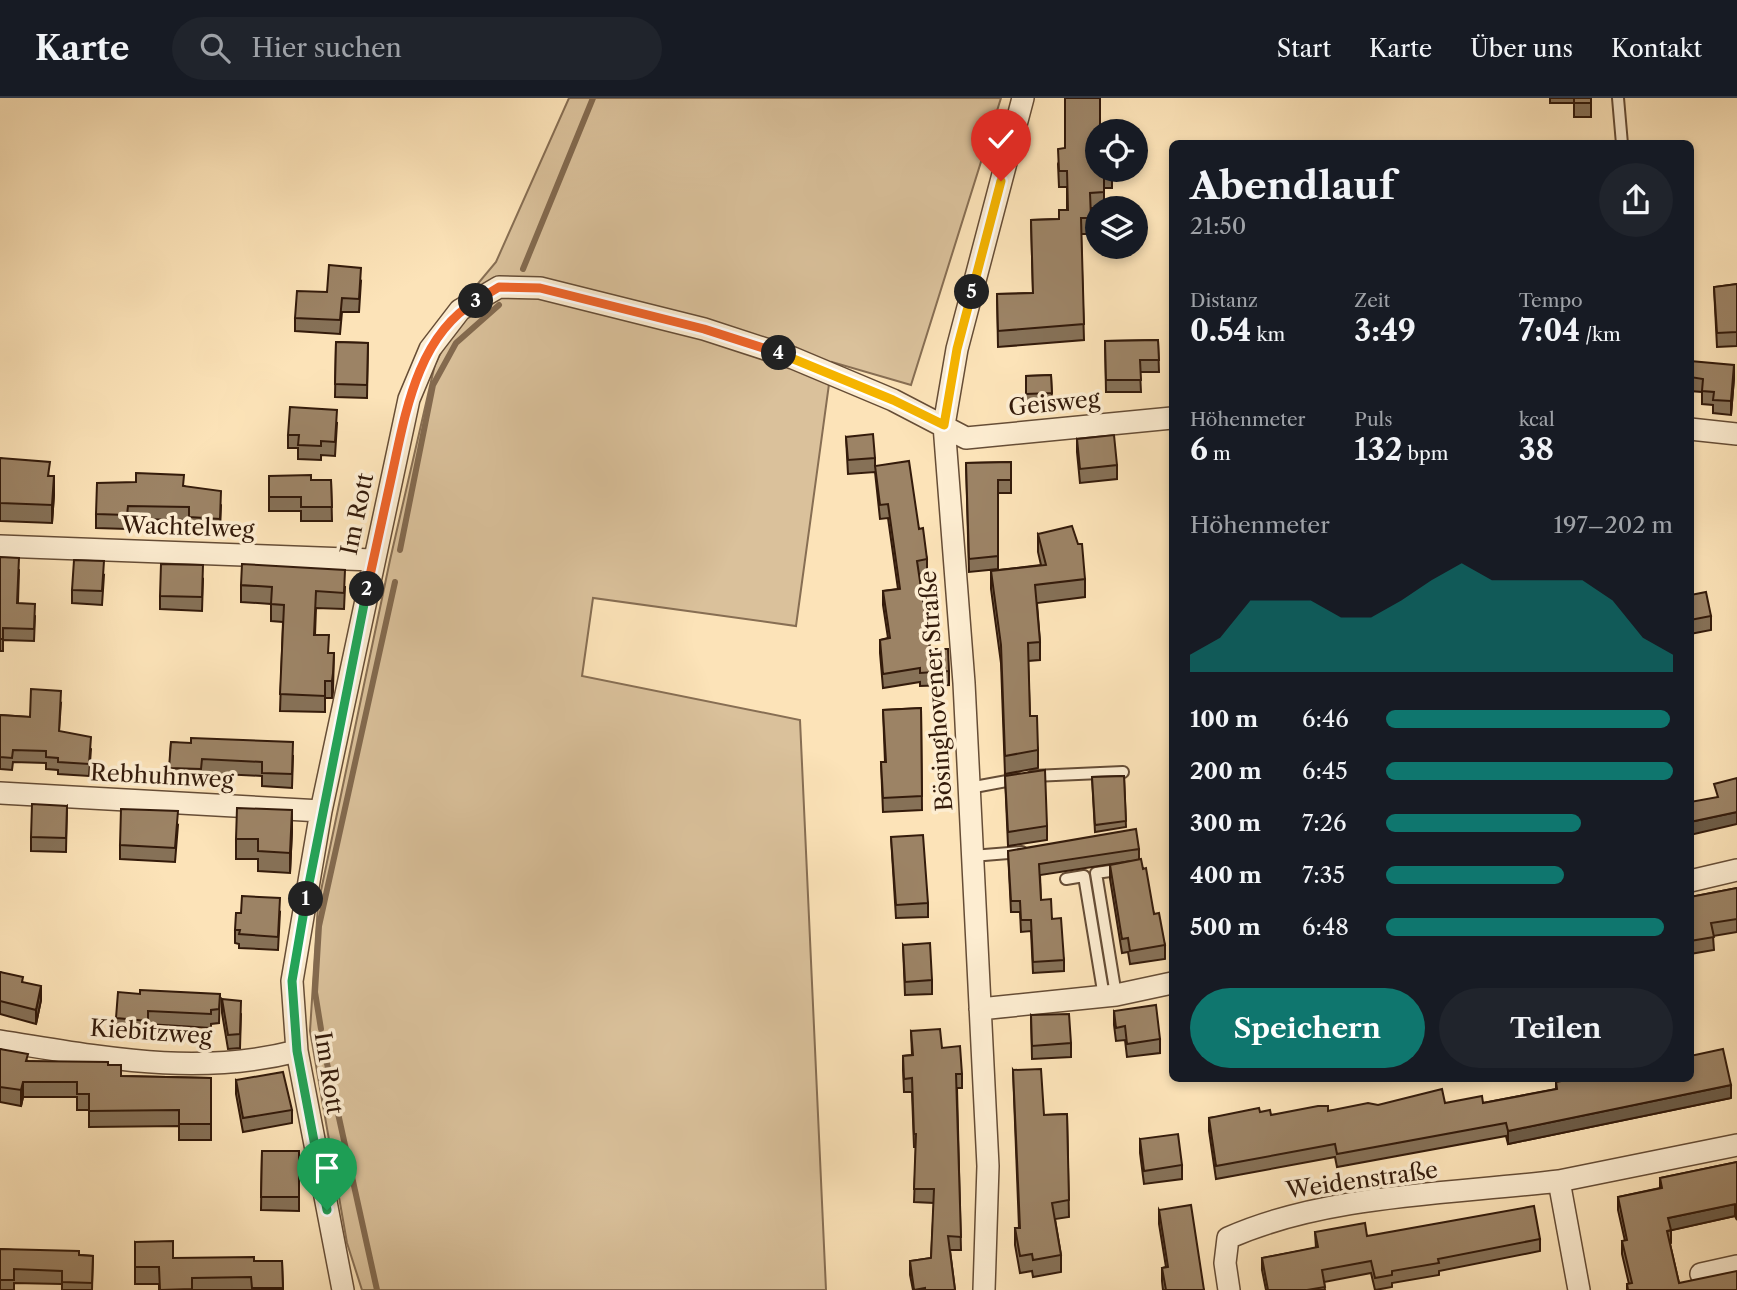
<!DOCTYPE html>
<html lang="de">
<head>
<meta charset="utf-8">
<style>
	:root { --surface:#171b24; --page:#20242c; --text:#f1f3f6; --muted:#9ea1a6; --line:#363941; --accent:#0f766e }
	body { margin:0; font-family:"Libre Caslon Text",serif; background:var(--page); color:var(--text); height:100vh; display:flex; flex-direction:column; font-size:26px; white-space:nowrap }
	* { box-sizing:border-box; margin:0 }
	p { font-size:23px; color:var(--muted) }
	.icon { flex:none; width:38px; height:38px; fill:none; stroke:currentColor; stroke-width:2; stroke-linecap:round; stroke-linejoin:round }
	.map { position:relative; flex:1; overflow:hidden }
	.drawer { position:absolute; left:1169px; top:42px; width:525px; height:942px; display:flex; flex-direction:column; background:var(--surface); border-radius:10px; box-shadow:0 4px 10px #0003 }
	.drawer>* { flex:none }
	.controls { position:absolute; left:1085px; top:21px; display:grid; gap:14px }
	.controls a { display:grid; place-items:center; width:63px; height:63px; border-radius:50%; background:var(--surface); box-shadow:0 4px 10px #0003; font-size:35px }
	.pin { position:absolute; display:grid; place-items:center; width:60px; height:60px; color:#fff; margin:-72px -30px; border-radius:50% 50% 50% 0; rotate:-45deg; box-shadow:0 0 7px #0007 }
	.pin .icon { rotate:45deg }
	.km { position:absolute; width:35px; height:35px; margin:-18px; border-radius:50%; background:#222; color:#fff; font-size:19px; line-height:35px; text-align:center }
	.round { display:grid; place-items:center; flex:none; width:74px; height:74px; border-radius:37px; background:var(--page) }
	.summary { display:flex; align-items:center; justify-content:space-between; height:119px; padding:0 21px }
	h1 { font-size:38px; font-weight:700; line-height:52px }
	.stats { display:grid; grid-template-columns:repeat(3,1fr); gap:10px; height:119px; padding:7px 21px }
	.stats div { display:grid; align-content:center }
	.stats b { font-size:30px; font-weight:700 }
	.stats small { font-size:19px; font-weight:400 }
	.stats p { font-size:19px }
	.chart { height:196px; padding:14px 21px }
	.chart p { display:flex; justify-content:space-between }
	.chart svg { width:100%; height:126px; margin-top:7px; fill:var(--accent); opacity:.7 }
	.action { display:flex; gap:14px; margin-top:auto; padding:14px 21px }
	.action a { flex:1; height:80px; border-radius:42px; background:var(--accent); color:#fff; font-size:28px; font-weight:700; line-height:80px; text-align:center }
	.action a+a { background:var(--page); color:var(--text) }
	ul { padding:0 21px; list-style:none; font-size:23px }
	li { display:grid; grid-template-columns:112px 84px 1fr; align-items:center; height:52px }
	li i { height:18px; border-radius:9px; background:var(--accent) }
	header { display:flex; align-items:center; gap:42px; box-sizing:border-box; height:98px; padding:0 35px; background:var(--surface); border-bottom:2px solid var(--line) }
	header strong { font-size:33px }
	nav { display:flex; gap:38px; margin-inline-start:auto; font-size:24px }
	.search { width:490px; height:63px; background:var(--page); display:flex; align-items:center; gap:18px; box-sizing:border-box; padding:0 24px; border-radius:38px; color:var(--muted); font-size:26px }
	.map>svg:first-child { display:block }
	.green { fill:#dac19b; stroke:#876e53; stroke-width:2 }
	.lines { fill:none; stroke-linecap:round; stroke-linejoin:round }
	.stream { stroke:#836a4f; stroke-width:6 }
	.lane-casing { stroke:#664d36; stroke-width:14 }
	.street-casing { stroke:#664d36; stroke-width:24 }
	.lane { stroke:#fdedd1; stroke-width:10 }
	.street { stroke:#fdedd1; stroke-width:21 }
	.wall { fill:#867157; stroke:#341b0b; stroke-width:2 }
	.shaded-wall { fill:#6d5c47; stroke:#341b0b; stroke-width:2 }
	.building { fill:#9c8365; stroke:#341b0b; stroke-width:2 }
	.split-1-casing { stroke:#fff; stroke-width:14 }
	.split-2-casing { stroke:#fff; stroke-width:14 }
	.split-3-casing { stroke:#fff; stroke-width:14 }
	.split-4-casing { stroke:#fff; stroke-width:14 }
	.split-5-casing { stroke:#fff; stroke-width:14 }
	.split-6-casing { stroke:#fff; stroke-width:14 }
	.split-1 { stroke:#22a559; stroke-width:9 }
	.split-2 { stroke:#22a559; stroke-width:9 }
	.split-3 { stroke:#f0652b; stroke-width:9 }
	.split-4 { stroke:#f0652b; stroke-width:9 }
	.split-5 { stroke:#f5b400; stroke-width:9 }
	.split-6 { stroke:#f5b400; stroke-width:9 }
	.labels { text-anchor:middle; stroke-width:7; stroke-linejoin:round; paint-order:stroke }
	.street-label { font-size:23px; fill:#341b0b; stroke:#fdedd1 }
</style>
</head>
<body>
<header>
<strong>Karte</strong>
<div class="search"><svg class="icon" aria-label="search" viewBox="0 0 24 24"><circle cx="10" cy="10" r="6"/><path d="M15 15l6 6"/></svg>Hier suchen</div>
<nav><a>Start</a><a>Karte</a><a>Über uns</a><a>Kontakt</a></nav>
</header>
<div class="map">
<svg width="1737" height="1192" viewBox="0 0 1737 1192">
	<rect width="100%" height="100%" fill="#fce3b8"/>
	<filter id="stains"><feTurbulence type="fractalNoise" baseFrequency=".00286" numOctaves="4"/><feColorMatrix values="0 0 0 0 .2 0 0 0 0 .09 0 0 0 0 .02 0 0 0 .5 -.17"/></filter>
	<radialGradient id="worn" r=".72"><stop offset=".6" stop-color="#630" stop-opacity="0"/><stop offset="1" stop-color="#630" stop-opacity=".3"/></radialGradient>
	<path class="green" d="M569,0H1001L911,287L832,264L796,528L593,500L582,578L800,622L826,1192H362L347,1145L310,933L318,807L390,462L435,266L475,189L496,164Z"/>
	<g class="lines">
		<path class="stream" d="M523,171L593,0
			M400,452L433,287L456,245L499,207
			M321,931L315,894L319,828L395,484
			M326,961L377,1192"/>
		<g class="lane-casing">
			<path id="lane" d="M1618,0L1622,46
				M1033,678L1123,674
				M969,690L1018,681
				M972,758L1022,754
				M1066,781L1084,778L1104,899
				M1116,897L1096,775L1124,771"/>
		</g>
		<g class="street-casing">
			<path id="street" d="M1690,331L1737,336
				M0,448L373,462
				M0,695L321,713
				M1690,783L1737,772
				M980,911L1116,897L1172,885
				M0,943C102,959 195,979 297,953
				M1701,1176L1737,1168
				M343,1192L297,953L292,883L321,713L409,301L430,251L460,212L499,189L540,190L704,231L793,260L893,302L966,340L1172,320
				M984,1192L988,1068L964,585L944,327L957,251L1023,0
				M1229,1192L1225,1165L1228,1140C1327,1096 1452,1096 1559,1083
				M1579,1192L1559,1083L1737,1047"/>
		</g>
		<use href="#lane" class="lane"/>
		<use href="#street" class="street"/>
	</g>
	<path class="wall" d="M1550,0H1591V19H1574V5H1550Z
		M1097,33L1112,72V90H1104V110H1090L1091,136H1081L1084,242L998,249L997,196L1033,195L1031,122L1059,121L1067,112V89H1059L1058,66L1065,50Z
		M361,183L359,214H342L340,236L295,233V220L327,194Z
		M1170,186H1172V236L1170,235Z
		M1737,186V248L1717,249L1714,189Z
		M1158,242L1159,274H1140L1141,294H1106L1105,243Z
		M336,244L368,245L367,300L335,299Z
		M1690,263L1734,280L1731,317L1713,315V307L1702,306V294L1690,293Z
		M1051,277L1052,302L1026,303V278Z
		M337,325L335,358L321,357V362L298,361V350H288V337Z
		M846,339L875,360V368L919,431L927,461V475L919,476L930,551L949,573V587L920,588V584L883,590L880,555V542L888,540L883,507V493L898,491L888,420L880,421L875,374L848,376Z
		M1077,341L1117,367V381L1080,385L1077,354Z
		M0,360L50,378L54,396L52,425L0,423Z
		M1011,364V395H998V471L969,474L966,365Z
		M269,378L311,382H331L332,423H301V413H269Z
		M184,388L221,407L220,434L189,433V422L128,421L127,431L96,430V416Z
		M1038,436L1085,481V499L1037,505L1040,544V562L1028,563L1030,618L1038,652V670L1005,676L1001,565L991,491V473L1041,467L1038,454Z
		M0,459L19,472L18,505L35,518L34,543L3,542V553H0Z
		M104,477L102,507L72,505V492Z
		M203,481L202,513L160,511V498Z
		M241,487L345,489L344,511L316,510L315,537L328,555L333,592L332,600H325V614L280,613L283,524L271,523V506L241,504Z
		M1690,496L1711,518V532L1690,536Z
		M61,605L59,633L91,651L89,678L58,676V672L46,671V665L13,664L12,672L0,671V617L30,619Z
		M921,610L922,712L883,714L881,664H885L883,612Z
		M171,644L293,658L292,690L262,688V678L202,675L201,685L169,683Z
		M1005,678L1047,728V742L1008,748Z
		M1124,678L1126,729L1095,734L1092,679Z
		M67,708L66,754L31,753V739Z
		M178,727L175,764L120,761V747Z
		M292,732L290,775L258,773V761H236V741Z
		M891,739L928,805V819L896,820Z
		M1139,751V762L1154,816L1165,847V861L1130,866L1128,854L1122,855L1110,781V767L1131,763L1040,777L1041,802L1052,821L1064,862V873L1033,875L1031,833L1021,834L1020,814H1011L1008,753Z
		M1737,790V834L1713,838L1714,852L1690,856V799Z
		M280,814L278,852L239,850V846L235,845V832Z
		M903,847L932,882V896L905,897Z
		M0,874L23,885L41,902L36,926L0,916Z
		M140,896H220L219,925L211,926V930L148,926V936L116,934V920Z
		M222,901L241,916L240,950L228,951L222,915Z
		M1114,913L1160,941V955L1127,959L1125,942L1116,943L1114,927Z
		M1031,917L1071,945V959L1032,961Z
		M911,933L942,950L962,976V990H957L961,1152H950L955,1192H913L910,1177V1163L931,1160L934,1105L914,1104L916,1049H914L912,994H904L903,972V958L912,957Z
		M0,951L28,963L108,967L121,978L211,980V1042H179V1028L89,1029V1012H77V999H23L21,1008L0,1004Z
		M1013,972L1044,1017L1067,1016L1069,1119L1055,1121L1061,1157V1174L1033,1179L1032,1173L1020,1175L1015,1147V1130H1019Z
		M236,982L292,1012V1025L243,1034L236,996Z
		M1556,984L1731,1000L1508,1046L1506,1038L1337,1069L1335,1059L1216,1081L1209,1033V1020L1260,1014L1271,1017L1328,1013L1378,1007L1483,1005L1556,991Z
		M1140,1041L1182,1067V1081L1144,1086L1140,1055Z
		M262,1053H299V1113L261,1112Z
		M1737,1064V1122L1735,1118L1671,1132V1145L1670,1146L1679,1185L1737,1192H1627V1186H1629L1622,1156V1143H1625L1618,1112V1099L1660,1090V1080Z
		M1159,1112L1204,1192H1163L1162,1183V1170L1166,1169L1159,1126Z
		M1315,1134L1367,1138L1540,1141V1153L1439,1173V1177L1392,1185V1189L1375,1192L1371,1175L1324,1184L1325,1192H1266L1262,1172V1160L1316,1150Z
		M135,1144L173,1160L254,1163H282L283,1192H159V1186H135Z
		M0,1151L93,1158L92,1192H62V1186L14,1185V1192H0Z"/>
	<path class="shaded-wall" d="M1734,267V280L1731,317V303Z
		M54,378V396L52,425V407Z
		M334,555L333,592L332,600V583Z
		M292,712V732L290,775V755Z
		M1737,714V726L1690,737V724Z
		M41,888V902L36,926V912Z
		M23,984V999L21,1008V992Z
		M1731,987V1000L1508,1046V1033Z
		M1735,1106V1118L1668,1133V1120Z"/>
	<path class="building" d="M1065,0H1100V33H1097V72H1112V74L1104,75V94L1090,95L1091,120H1081L1084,226L998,233L997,196L1033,195L1031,122L1059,121V112H1068L1067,73H1059L1058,51L1065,50Z
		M1574,0H1591V5H1574Z
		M329,167L361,170L359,201L342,200L340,222L295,220L297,193L327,194Z
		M1170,186H1172V222H1170Z
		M1737,186V234L1717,235L1714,189Z
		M1158,242L1159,262H1140L1141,282H1106L1105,243Z
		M336,244L368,245L367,287L335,286Z
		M1690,263L1734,267L1731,303L1713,302L1714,294L1702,293L1703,281L1690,279Z
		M1051,277L1052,295L1026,296V278Z
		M290,309L337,312L335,344L321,343V348L298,347L299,337H288Z
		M873,336L875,360L848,362L846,339Z
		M1114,337L1117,367L1080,371L1077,341Z
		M0,360L50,364L48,378H54L52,407L0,405Z
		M909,363L919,431L923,430L927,461L917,463L930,551H948L949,573L920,575V570L883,576L880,542L890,540L883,493L900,491L888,406L880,407L875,368Z
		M1011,364V382H998V458L969,461L966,365Z
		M136,375L184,377L183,388L221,393L220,421L189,419V409L128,408L127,417L96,416L97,385L136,384Z
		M311,377V382H331L332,409H301V399H269V378Z
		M1072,428L1078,446H1082L1085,481L1035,487L1040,544L1028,545L1030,618H1037L1038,652L1005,658L1001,547L991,473L1046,467L1038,436Z
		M0,459L19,460L17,505L35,506L34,531L3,530V541H0Z
		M74,462L104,463L102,493L72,492Z
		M161,466L203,467L202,499L160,498Z
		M242,466L345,472L344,495L316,493L314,537H329L328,555H334L333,575L332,583H325V598L280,596L284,507L271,506L272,489L241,487Z
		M1706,494L1711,518L1690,522V496L1691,497Z
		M31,591L61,593L59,633L91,639L89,666L58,664V660L46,659V653L13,652L12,660L0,659V617L30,619Z
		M921,610L922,698L883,700L881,664H886L883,612Z
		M191,640L293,644L292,676L262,675V664L202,661L201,671L169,670L171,644L191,645Z
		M1045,672L1047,728L1008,734L1005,678Z
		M1124,678L1126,723L1095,727L1092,679Z
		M1737,680V714L1690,724V704L1718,699L1714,686Z
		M32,706L67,708L66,740L31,739Z
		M237,710L292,712L290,755L258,753V741H236Z
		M121,711L178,713L175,750L120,747Z
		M1136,731L1139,751L1039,766L1041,802L1051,801L1052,821L1061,820L1064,862L1033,864L1031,822H1021L1020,803H1011L1008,753Z
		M923,737L928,805L896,807L891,739Z
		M1141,761L1143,771L1146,770L1154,816L1159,815L1165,847L1130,853L1128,840L1122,841L1110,767Z
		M1737,790V821L1711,825L1714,839L1690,843V799Z
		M242,798L280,800L278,839L239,836L240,832H235L236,815H241Z
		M930,845L932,882L905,884L903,847Z
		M0,874L23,879L22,884L41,888L36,912L0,903Z
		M140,892L220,896L219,911L211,912V916L148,913V923L116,920L118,894L140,896Z
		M222,901L241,903L240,936L228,937Z
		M1156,907L1160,941L1127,946L1125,928L1116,930L1114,913Z
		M1069,916L1071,945L1032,948L1031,917Z
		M940,931L942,950L960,948L962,976H956L961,1139L948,1138L955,1192H925V1190L914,1192L910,1163L931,1160L934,1091H914L916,1036H914L912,980L904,981L903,958L913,957L911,933Z
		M0,951L28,956L26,963L108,964V967H121V978L211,980V1026H179V1012L89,1013V996H77V984H23L21,992L0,989Z
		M1723,951L1731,987L1508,1033L1506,1025L1337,1056L1335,1046L1216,1068L1209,1020L1259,1010L1260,1014L1270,1012L1271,1017L1318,1008H1328V1013L1368,1005L1378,1007L1442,991L1445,1005L1482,998L1483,1005L1557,991L1556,984L1577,980H1690V958Z
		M1041,971L1044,1017L1067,1016L1069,1102L1052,1105L1061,1157L1033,1162L1032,1156L1020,1158L1015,1130H1020L1013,972Z
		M283,974L292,1012L243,1020L236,982Z
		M1178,1036L1182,1067L1144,1073L1140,1041Z
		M262,1053H299V1099H261Z
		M1737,1064V1109L1735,1106L1668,1120L1671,1132L1667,1133L1679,1185L1737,1173V1192H1628L1627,1186L1632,1185L1622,1143L1627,1142L1618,1099L1662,1090L1660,1080Z
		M1191,1107L1204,1192H1166L1162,1170L1168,1169L1159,1112Z
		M1534,1108L1540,1141L1438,1161L1439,1165L1392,1173V1177L1375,1180L1371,1163L1322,1172L1325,1189L1307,1192H1268L1262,1160L1318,1149L1315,1134L1365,1125L1367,1138Z
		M173,1143V1160L254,1159V1163H282L283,1190H252L251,1179L192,1180V1191L160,1192L159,1169H135V1144Z
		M0,1151L79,1153V1157L93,1158L92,1185L62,1184V1173L14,1171V1182H0Z"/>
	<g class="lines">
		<g class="split-1-casing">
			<path id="split-1" d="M306,801L292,883L297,953L327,1112"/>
		</g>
		<g class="split-2-casing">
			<path id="split-2" d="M306,801L367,491"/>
		</g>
		<g class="split-3-casing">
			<path id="split-3" d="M367,491C375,454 383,417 391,381C405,318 416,239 476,203"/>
		</g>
		<g class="split-4-casing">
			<path id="split-4" d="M476,203L499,189L540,190L704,231L779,255"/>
		</g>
		<g class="split-5-casing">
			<path id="split-5" d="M779,255L893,302L944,327L957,251L972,194"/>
		</g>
		<g class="split-6-casing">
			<path id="split-6" d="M972,194L1001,83"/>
		</g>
		<use href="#split-1" class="split-1"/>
		<use href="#split-2" class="split-2"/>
		<use href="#split-3" class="split-3"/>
		<use href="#split-4" class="split-4"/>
		<use href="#split-5" class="split-5"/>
		<use href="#split-6" class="split-6"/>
	</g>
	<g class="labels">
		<g class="street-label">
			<text transform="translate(1054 305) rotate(-6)" y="8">Geisweg</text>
			<text transform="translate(357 416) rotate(-78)" y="8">Im Rott</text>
			<text transform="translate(188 429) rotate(2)" y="8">Wachtelweg</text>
			<text transform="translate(936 593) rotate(-94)" y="8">Bösinghovener Straße</text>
			<text transform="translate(162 678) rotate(3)" y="8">Rebhuhnweg</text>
			<text transform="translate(151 934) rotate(4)" y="8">Kiebitzweg</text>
			<text transform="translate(329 975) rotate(81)" y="8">Im Rott</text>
			<text transform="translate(1362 1082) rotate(-8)" y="8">Weidenstraße</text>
		</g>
	</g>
	<rect width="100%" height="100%" filter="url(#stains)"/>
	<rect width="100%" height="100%" fill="url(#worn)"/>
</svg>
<div class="controls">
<a><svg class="icon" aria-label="locate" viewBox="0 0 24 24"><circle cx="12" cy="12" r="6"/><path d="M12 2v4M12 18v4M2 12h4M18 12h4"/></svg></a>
<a><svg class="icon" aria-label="layers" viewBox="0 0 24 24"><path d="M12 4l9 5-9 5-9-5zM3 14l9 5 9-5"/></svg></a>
</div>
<div class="pin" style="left:327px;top:1112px;background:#1e9e55"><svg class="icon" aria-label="arrive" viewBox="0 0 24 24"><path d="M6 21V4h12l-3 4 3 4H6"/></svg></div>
<div class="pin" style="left:1001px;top:83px;background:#d93025"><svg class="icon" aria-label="check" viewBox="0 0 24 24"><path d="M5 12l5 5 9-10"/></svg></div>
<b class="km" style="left:306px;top:801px">1</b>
<b class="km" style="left:367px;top:491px">2</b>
<b class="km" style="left:476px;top:203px">3</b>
<b class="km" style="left:779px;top:255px">4</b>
<b class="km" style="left:972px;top:194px">5</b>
<section class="drawer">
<div class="summary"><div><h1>Abendlauf</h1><p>21:50</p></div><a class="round"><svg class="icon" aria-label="share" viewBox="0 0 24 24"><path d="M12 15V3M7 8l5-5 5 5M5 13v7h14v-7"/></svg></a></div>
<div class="stats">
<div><p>Distanz</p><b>0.54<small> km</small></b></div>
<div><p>Zeit</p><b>3:49</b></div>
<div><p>Tempo</p><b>7:04<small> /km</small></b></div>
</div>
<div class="stats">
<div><p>Höhenmeter</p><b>6<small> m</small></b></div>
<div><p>Puls</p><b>132<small> bpm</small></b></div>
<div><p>kcal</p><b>38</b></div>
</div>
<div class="chart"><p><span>Höhenmeter</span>197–202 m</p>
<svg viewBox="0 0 160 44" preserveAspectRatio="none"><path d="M0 44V38L10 32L20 19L30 19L40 19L50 25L60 25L70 19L80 12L90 6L100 12L110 12L120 12L130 12L140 19L150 32L160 38V44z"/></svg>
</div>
<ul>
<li><b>100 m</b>6:46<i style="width:99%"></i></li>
<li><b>200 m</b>6:45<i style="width:100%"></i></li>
<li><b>300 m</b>7:26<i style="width:68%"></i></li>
<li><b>400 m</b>7:35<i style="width:62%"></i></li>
<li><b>500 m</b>6:48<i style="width:97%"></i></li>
</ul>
<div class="action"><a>Speichern</a><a>Teilen</a></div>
</section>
</div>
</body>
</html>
